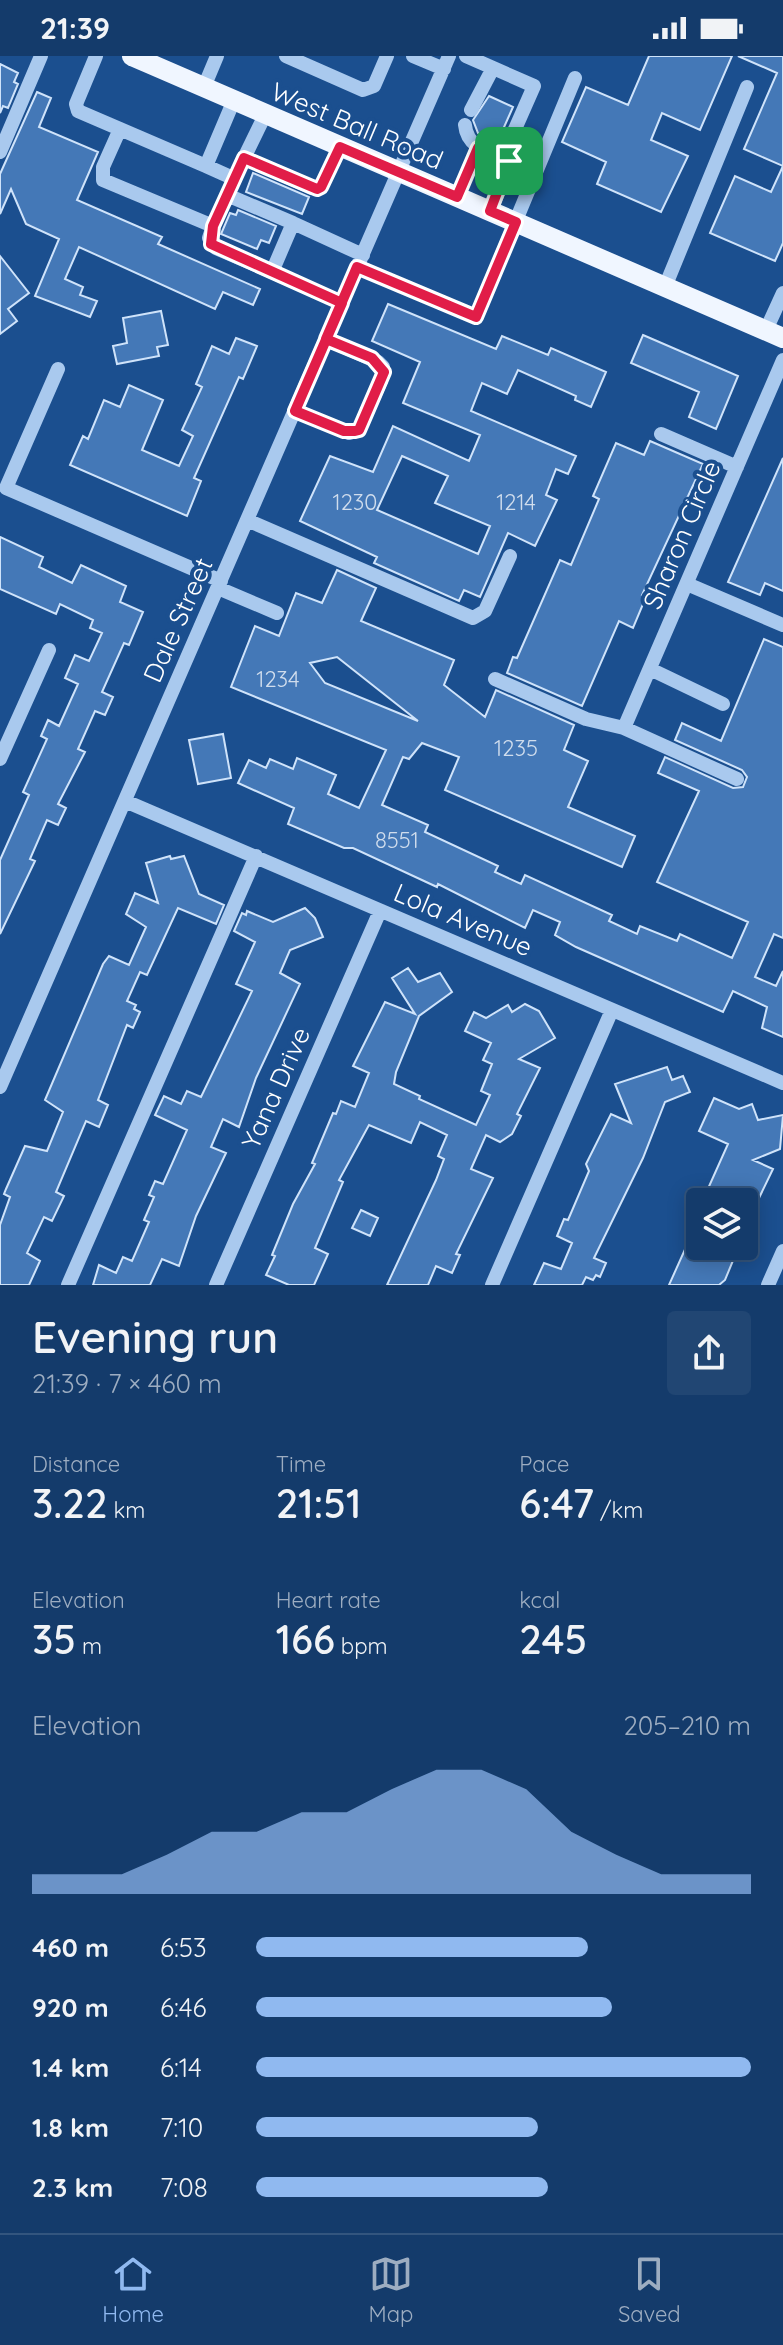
<!DOCTYPE html>
<html lang="en">
<head>
<meta charset="utf-8">
<style>
	:root { --surface:#143b6b; --page:#214673; --text:#f1f3f6; --muted:#9dadc1; --line:#33557e; --accent:#90b9f0 }
	body { margin:0; font-family:Quicksand,sans-serif; background:var(--page); color:var(--text); height:100vh; display:flex; flex-direction:column; font-size:30px; white-space:nowrap }
	* { box-sizing:border-box; margin:0 }
	p { font-size:26px; color:var(--muted) }
	.icon { flex:none; width:44px; height:44px; fill:none; stroke:currentColor; stroke-width:2; stroke-linecap:round; stroke-linejoin:round }
	.map { position:relative; height:1229px; overflow:hidden }
	.details { display:flex; flex-direction:column; background:var(--surface); flex:1 }
	.details>* { flex:none }
	.controls { position:absolute; left:686px; top:1132px; display:grid; gap:16px }
	.controls a { display:grid; place-items:center; width:72px; height:72px; border-radius:8px; background:var(--surface); box-shadow:0 4px 20px #0003,0 0 0 2px var(--line); font-size:40px }
	.pin { position:absolute; display:grid; place-items:center; width:68px; height:68px; color:#fff; margin:-34px; border-radius:16px; box-shadow:0 4px 12px #0006 }
	.round { display:grid; place-items:center; flex:none; width:84px; height:84px; border-radius:8px; background:var(--page) }
	.summary { display:flex; align-items:center; justify-content:space-between; height:136px; padding:0 32px }
	h1 { font-size:44px; font-weight:600; line-height:60px }
	.stats { display:grid; grid-template-columns:repeat(3,1fr); gap:12px; height:136px; padding:8px 32px }
	.stats div { display:grid; align-content:center }
	.stats b { font-size:40px; font-weight:600 }
	.stats small { font-size:22px; font-weight:400 }
	.stats p { font-size:22px }
	.chart { height:224px; padding:16px 32px }
	.chart p { display:flex; justify-content:space-between }
	.chart svg { width:100%; height:144px; margin-top:8px; fill:var(--accent); opacity:.7 }
	ul { padding:0 32px; list-style:none; font-size:26px }
	li { display:grid; grid-template-columns:128px 96px 1fr; align-items:center; height:60px }
	li i { height:20px; border-radius:10px; background:var(--accent) }
	.status { display:flex; justify-content:space-between; align-items:center; height:56px; padding:0 40px; background:var(--surface); direction:ltr }
	.status svg { height:22px; fill:currentColor }
	.tab-bar { display:flex; justify-content:space-around; align-items:center; height:112px; border-top:2px solid var(--line); background:var(--surface); font-size:22px; color:var(--muted) }
	.tab-bar a { display:grid; justify-items:center; gap:4px }
	.tab-bar .current { color:var(--accent) }
	.map>svg:first-child { display:block }
	.building { fill:#4478b7; stroke:#cfe3fa; stroke-width:2; fill-rule:evenodd }
	.lines { fill:none; stroke-linecap:round; stroke-linejoin:round }
	.minor { stroke:#a9c9ee; stroke-width:14 }
	.major { stroke:#f0f6ff; stroke-width:20 }
	.route-casing { stroke:#fff; stroke-width:16 }
	.route { stroke:#e11d48; stroke-width:10 }
	.labels { text-anchor:middle; stroke-width:8; stroke-linejoin:round; paint-order:stroke }
	.number-label { font-size:22px; fill:#d0dded }
	.street-label { font-size:26px; fill:#fff; stroke:#1b4f8f }
</style>
</head>
<body>
<div class="status"><b>21:39</b><svg viewBox="0 0 49 12"><path d="M0 12V9h3v3zM5 12V6h3v6zM10 12V3h3v9zM15 12V0h3v12zM26 1h20v11H26zM47 4h2v5h-2z"/></svg></div>
<div class="map">
<svg width="783" height="1229" viewBox="0 0 783 1229">
	<rect width="100%" height="100%" fill="#1b4f8f"/>
	<path class="building" d="M649,0H732L700,74L662,57L651,84L688,100L661,156L597,128L606,106L562,86L586,31L628,49Z
		M738,0H783V110L744,93L777,17Z
		M0,8L18,17L14,26L18,28L8,52L3,50L0,57Z
		M37,36L51,42L39,71L98,96L77,144L162,181L158,188L260,233L253,249L223,236L215,253L79,191L65,223L83,231L80,239L97,245L90,261L35,240L59,183L26,168L11,133L0,158V118Z
		M489,40L513,51L496,89L478,77L473,64Z
		M783,110V187L775,205L710,177L735,120L771,136Z
		M253,117L309,141L302,158L246,136Z
		M238,154L276,170L269,187L261,184L257,193L221,178L230,157L236,159Z
		M0,200L29,237L8,253L17,265L0,278Z
		M388,248L496,293L502,280L548,299L551,292L606,316L591,351L575,344L576,340L518,314L507,338L482,327L471,355L576,400L568,418L556,413L546,439L557,444L535,490L508,477L480,541L464,534L459,545L374,507L377,501L300,465L330,400L373,416L393,370L469,405L480,379L403,347L420,306L372,285ZM402,400L448,420L435,447L490,470L478,498L377,454Z
		M161,255L168,289L157,291L159,300L117,308L113,290L127,287L123,262Z
		M643,279L738,320L716,373L689,361L699,336L631,307Z
		M236,282L257,290L243,323L239,321L194,422L201,425L187,460L70,409L83,380L88,383L104,344L120,351L129,329L163,344L142,394L179,410L193,380L182,374L202,331L196,328L212,290L229,298Z
		M650,385L703,408L642,539L646,541L633,572L619,565L582,650L507,617L513,601L517,602L560,504L571,509L599,443L593,440L616,387L644,399Z
		M783,402V535L765,527L760,539L728,526Z
		M0,481L43,501L39,511L72,527L81,509L126,530L120,546L143,556L129,589L124,587L102,636L113,641L105,659L95,655L78,693L85,696L58,748L66,752L58,769L47,764L30,803L35,805L0,878V804L29,739L23,736L47,683L41,680L48,664L59,670L78,628L65,622L75,599L89,605L102,577L90,572L93,564L60,548L56,558L0,533Z
		M337,514L376,532L361,565L454,604L444,629L485,661L496,634L574,669L564,694L588,705L568,751L635,780L622,811L445,734L459,701L422,687L409,703L403,701L382,749L428,769L425,776L498,810L495,816L521,828L525,819L612,859L609,865L637,878L640,870L677,885L680,878L732,902L748,866L657,826L699,735L658,717L665,701L733,732L743,731L747,721L742,714L675,684L682,667L721,685L764,583L783,591V882L774,878L755,921L776,930L783,915V981L762,972L767,951L733,935L723,956L576,891L555,879L560,866L533,854L525,872L438,828L437,831L353,792H344L288,768L294,752L238,727L249,704L266,712L270,703L293,713L297,702L336,719L328,738L359,752L386,694L231,631L255,570L279,580L296,537L322,547ZM337,601L418,665L325,627L310,607Z
		M223,678L231,722L198,728L189,684Z
		M170,800L171,803L184,800L199,838L224,849L216,868L178,852L147,919L140,916L127,945L136,949L134,953L140,956L133,972L127,969L98,1044L108,1049L99,1071L86,1065L56,1136L64,1140L52,1165L44,1161L27,1197L40,1205L29,1229H0V1169L10,1141L4,1138L6,1133L25,1090L47,1095L63,1056L45,1044L103,908L109,900L129,909L146,871L126,858L135,837L158,847L146,807Z
		M305,852L315,862L323,881L290,894L280,917L300,928L256,1022L239,1071L223,1063L211,1091L226,1097L196,1160L179,1210L162,1203L150,1229H93L99,1209L116,1217L123,1201L132,1205L149,1166L144,1164L154,1141L149,1139L155,1125L163,1128L187,1074L155,1059L164,1040L181,1048L187,1035L201,1041L252,935L236,928L255,886L234,875L242,857L246,859L247,855L273,866Z
		M408,912L418,926L440,917L452,936L419,960L396,1016L394,1028L420,1040L419,1043L476,1069L490,1039L481,1035L492,1008L483,1004L491,987L465,975L474,956L486,962L508,949L512,956L525,948L539,955L555,982L519,1003L540,1012L517,1058L521,1060L512,1078L500,1086L486,1079L471,1113L493,1122L456,1198L460,1199L452,1217L436,1210L428,1229H387L436,1124L444,1103L438,1100L447,1079L420,1066L411,1087L369,1069L339,1124L343,1126L315,1192L328,1198L314,1229H289L266,1219L275,1200L272,1199L293,1148L315,1108L312,1107L333,1057L336,1058L341,1045L355,1051L369,1017L353,1010L385,946L415,958L392,922Z
		M667,1011L672,1024L683,1020L690,1036L665,1046L643,1102L594,1202L606,1207L600,1221L596,1219L593,1224L586,1221L582,1229H534L544,1207L561,1213L572,1187L557,1180L564,1163L568,1164L589,1115L586,1108L611,1058L631,1067L615,1028Z
		M714,1042L739,1053L752,1048L758,1064L783,1059L780,1093L753,1104L773,1113L744,1173V1146H702L728,1088L699,1075Z
		M361,1154L378,1162L370,1180L352,1172Z
		M700,1160V1190H739L725,1224L719,1229H669Z"/>
	<g class="lines">
		<path class="minor" d="M96,0L76,48L78,55L206,110L234,44
			M286,0L363,34L374,30L387,0
			M413,0L444,13
			M466,0L534,30L508,89L509,113L490,155
			M204,31L217,0
			M471,54L493,12
			M265,59L244,102L312,132L321,131L340,91
			M465,69C467,92 490,97 509,105
			M120,73L103,111V124L213,170L209,182L216,192L272,216
			M0,96L41,0
			M206,110L235,123
			M227,139L293,167
			M457,141L478,92
			M213,170L244,102
			M357,211L476,261L575,22
			M665,231L747,31
			M342,247L272,216L293,167L363,199
			M766,274L783,237
			M58,313L6,432L221,525
			M295,355L349,377L359,374L381,325L383,311L378,306L326,283
			M661,378L737,411
			M247,464L473,562L485,555L510,500
			M687,528L783,569
			M218,532L277,557
			M650,613L723,648
			M495,623L586,663L624,672L737,723
			M624,672L783,304
			M0,703L49,594
			M125,745L783,1027
			M0,1031L449,0
			M68,1229L256,800
			M216,1229L380,855
			M492,1229L612,954
			M768,1229L783,1195"/>
		<path class="major" d="M132,0L783,282"/>
	</g>
	<g class="lines">
		<g class="route-casing">
			<path id="route" d="M509,105L478,92L457,141L340,91L321,131L317,133L244,102L213,170L211,188L342,247L295,355L344,375H355L359,374L384,316L372,302L326,283L357,211L476,261L516,166L490,155L509,105"/>
		</g>
		<use href="#route" class="route"/>
	</g>
	<g class="labels">
		<g class="number-label">
			<text x="355" y="454">1230</text>
			<text x="516" y="454">1214</text>
			<text x="278" y="631">1234</text>
			<text x="516" y="700">1235</text>
			<text x="397" y="792">8551</text>
		</g>
		<g class="street-label">
			<text transform="translate(357 70) rotate(23)" y="9">West Ball Road</text>
			<text transform="translate(682 479) rotate(-67)" y="9">Sharon Circle</text>
			<text transform="translate(178 564) rotate(-66)" y="9">Dale Street</text>
			<text transform="translate(463 864) rotate(23)" y="9">Lola Avenue</text>
			<text transform="translate(276 1032) rotate(-66)" y="9">Yana Drive</text>
		</g>
	</g>
</svg>
<div class="controls">
<a><svg class="icon" aria-label="layers" viewBox="0 0 24 24"><path d="M12 4l9 5-9 5-9-5zM3 14l9 5 9-5"/></svg></a>
</div>
<div class="pin" style="left:509px;top:105px;background:#1e9e55"><svg class="icon" aria-label="arrive" viewBox="0 0 24 24"><path d="M6 21V4h12l-3 4 3 4H6"/></svg></div>
</div>
<section class="details">
<div class="summary"><div><h1>Evening run</h1><p>21:39 · 7 × 460 m</p></div><a class="round"><svg class="icon" aria-label="share" viewBox="0 0 24 24"><path d="M12 15V3M7 8l5-5 5 5M5 13v7h14v-7"/></svg></a></div>
<div class="stats">
<div><p>Distance</p><b>3.22<small> km</small></b></div>
<div><p>Time</p><b>21:51</b></div>
<div><p>Pace</p><b>6:47<small> /km</small></b></div>
</div>
<div class="stats">
<div><p>Elevation</p><b>35<small> m</small></b></div>
<div><p>Heart rate</p><b>166<small> bpm</small></b></div>
<div><p>kcal</p><b>245</b></div>
</div>
<div class="chart"><p><span>Elevation</span>205–210 m</p>
<svg viewBox="0 0 160 44" preserveAspectRatio="none"><path d="M0 44V38L10 38L20 38L30 32L40 25L50 25L60 19L70 19L80 12L90 6L100 6L110 12L120 25L130 32L140 38L150 38L160 38V44z"/></svg>
</div>
<ul>
<li><b>460 m</b>6:53<i style="width:67%"></i></li>
<li><b>920 m</b>6:46<i style="width:72%"></i></li>
<li><b>1.4 km</b>6:14<i style="width:100%"></i></li>
<li><b>1.8 km</b>7:10<i style="width:57%"></i></li>
<li><b>2.3 km</b>7:08<i style="width:59%"></i></li>
</ul>
</section>
<nav class="tab-bar">
<a class="current"><svg class="icon" aria-label="home" viewBox="0 0 24 24"><path d="M3 11l9-7 9 7M6 9v11h12V9"/></svg>Home</a>
<a><svg class="icon" aria-label="map" viewBox="0 0 24 24"><path d="M3 6l6-2 6 2 6-2v14l-6 2-6-2-6 2zM9 4v14M15 6v14"/></svg>Map</a>
<a><svg class="icon" aria-label="saved" viewBox="0 0 24 24"><path d="M7 4h10v16l-5-4-5 4z"/></svg>Saved</a>
</nav>
</body>
</html>
